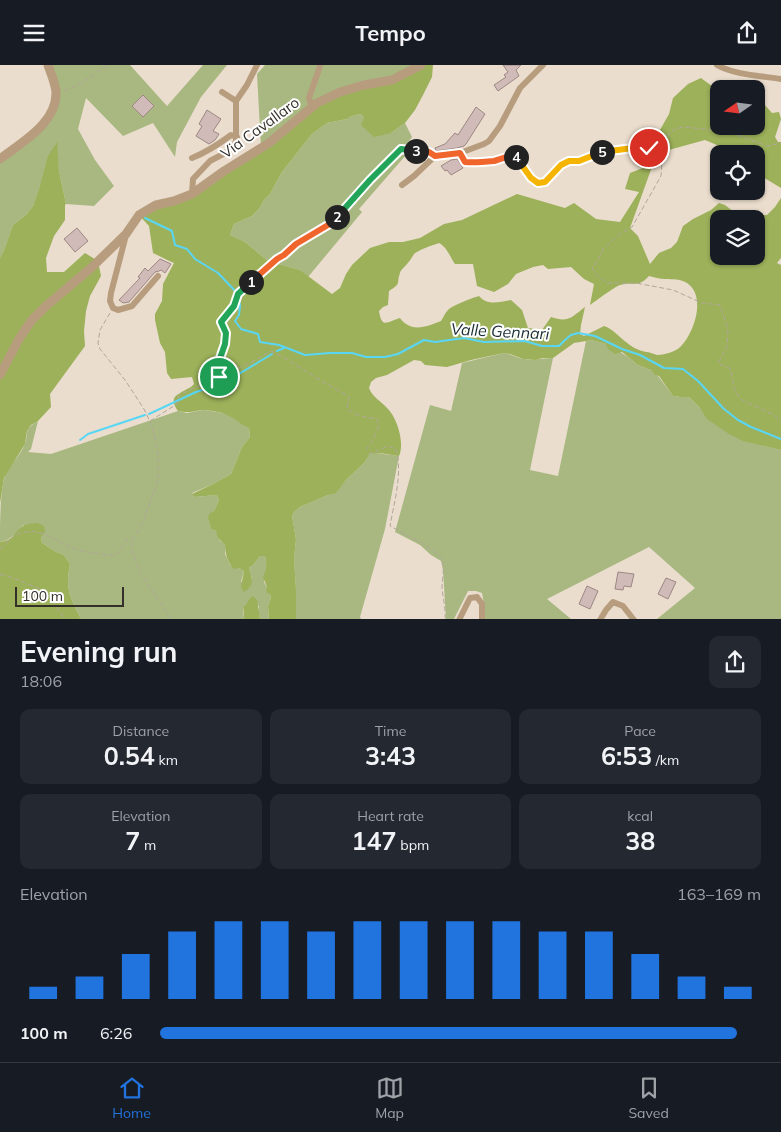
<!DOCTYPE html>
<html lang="en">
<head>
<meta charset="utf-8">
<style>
	:root { --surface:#171b24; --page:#242831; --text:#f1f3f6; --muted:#9ea1a6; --line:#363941; --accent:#2173dd }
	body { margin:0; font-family:Mulish,sans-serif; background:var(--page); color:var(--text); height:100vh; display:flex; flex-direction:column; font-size:19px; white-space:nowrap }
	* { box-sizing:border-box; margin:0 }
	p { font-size:16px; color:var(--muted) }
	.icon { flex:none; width:28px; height:28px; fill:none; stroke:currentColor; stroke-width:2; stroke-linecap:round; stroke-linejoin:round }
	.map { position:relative; height:554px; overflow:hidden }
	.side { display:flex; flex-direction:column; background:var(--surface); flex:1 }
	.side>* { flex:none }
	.needle { width:32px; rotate:256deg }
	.controls { position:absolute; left:710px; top:15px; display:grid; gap:10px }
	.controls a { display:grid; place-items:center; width:55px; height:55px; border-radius:10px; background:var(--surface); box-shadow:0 1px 4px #0004; font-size:25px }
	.scale { position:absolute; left:15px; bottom:12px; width:109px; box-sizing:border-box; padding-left:5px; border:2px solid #342f28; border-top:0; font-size:14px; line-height:18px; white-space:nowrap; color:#342f28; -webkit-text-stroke:4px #fff; paint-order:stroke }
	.pin { position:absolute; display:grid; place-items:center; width:42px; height:42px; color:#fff; margin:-21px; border:2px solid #fff; border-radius:50%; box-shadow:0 1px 5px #0007 }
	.km { position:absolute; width:25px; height:25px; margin:-12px; border-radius:50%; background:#222; color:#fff; font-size:14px; line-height:25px; text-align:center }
	.round { display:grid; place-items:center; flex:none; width:52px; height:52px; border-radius:10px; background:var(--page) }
	.summary { display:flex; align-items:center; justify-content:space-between; height:85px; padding:0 20px }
	h1 { font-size:28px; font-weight:700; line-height:38px }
	.metrics { display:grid; grid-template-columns:repeat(3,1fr); gap:8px; height:85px; padding:5px 20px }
	.metrics div { display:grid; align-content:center; border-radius:10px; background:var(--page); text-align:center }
	.metrics b { font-size:25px; font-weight:700 }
	.metrics small { font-size:14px; font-weight:400 }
	.metrics p { font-size:14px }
	.chart { height:140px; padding:10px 20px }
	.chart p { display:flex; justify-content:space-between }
	.chart svg { width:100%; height:90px; margin-top:5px; stroke:var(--accent); stroke-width:6 }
	ul { padding:0 20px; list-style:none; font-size:16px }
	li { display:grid; grid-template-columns:80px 60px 1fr; align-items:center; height:38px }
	li i { height:12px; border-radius:6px; background:var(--accent) }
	header { display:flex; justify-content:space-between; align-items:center; height:65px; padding:0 20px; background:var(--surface); font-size:22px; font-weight:700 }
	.menu { display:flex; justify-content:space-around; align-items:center; height:70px; border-top:1px solid var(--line); background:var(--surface); font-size:14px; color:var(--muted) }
	.menu a { display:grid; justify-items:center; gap:2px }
	.menu .on { color:var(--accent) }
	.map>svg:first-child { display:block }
	.green { fill:#a8b880 }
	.forest { fill:#9cb15a; fill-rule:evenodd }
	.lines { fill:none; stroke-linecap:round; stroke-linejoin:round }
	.stream { stroke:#5ad6f5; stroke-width:2 }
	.building { fill:#d1bbb8; stroke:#9c8784 }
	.path { stroke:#b1a799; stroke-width:1; stroke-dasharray:5 2.5; stroke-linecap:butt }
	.minor { stroke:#b79d7e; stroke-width:6 }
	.tertiary { stroke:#b79d7e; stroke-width:9 }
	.split-1-casing { stroke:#fff; stroke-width:10 }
	.split-2-casing { stroke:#fff; stroke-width:10 }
	.split-3-casing { stroke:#fff; stroke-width:10 }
	.split-4-casing { stroke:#fff; stroke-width:10 }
	.split-5-casing { stroke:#fff; stroke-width:10 }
	.split-6-casing { stroke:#fff; stroke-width:10 }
	.split-1 { stroke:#22a559; stroke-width:6 }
	.split-2 { stroke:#f0652b; stroke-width:6 }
	.split-3 { stroke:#22a559; stroke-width:6 }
	.split-4 { stroke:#f0652b; stroke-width:6 }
	.split-5 { stroke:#f5b400; stroke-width:6 }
	.split-6 { stroke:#f5b400; stroke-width:6 }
	.labels { text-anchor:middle; stroke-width:4; stroke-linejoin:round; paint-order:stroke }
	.street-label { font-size:15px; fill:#342f28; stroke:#fff }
	.water-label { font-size:16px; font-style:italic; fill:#182d33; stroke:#fff }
</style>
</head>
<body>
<header><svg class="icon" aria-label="menu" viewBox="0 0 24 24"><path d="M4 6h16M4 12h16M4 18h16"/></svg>Tempo<svg class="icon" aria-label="share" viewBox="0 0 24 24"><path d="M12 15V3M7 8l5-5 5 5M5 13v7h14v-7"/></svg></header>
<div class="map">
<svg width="781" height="555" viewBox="0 0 781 555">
	<rect width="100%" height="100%" fill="#eaddcd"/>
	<path class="green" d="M50,0H130L167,41L203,0H227L201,32L177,77L175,92L153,58L123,71L86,33L78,64L95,95L114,121L94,141L66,139L59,106L56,78L33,141L27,149L13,160L4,185L0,193V94C15,81 48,58 52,40C55,27 53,13 50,0Z
		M265,0H421L261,82L257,9Z
		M361,49L364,53L391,68L405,58L412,72L406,80V90L359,144L362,147L308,212L300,205L268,196L245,177L230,170L234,159L252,151L259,144L264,135L270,129L282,107L312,69L327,58L347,54L352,51Z
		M592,275L607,279L628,292L638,300L651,305L655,309L658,311L673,331L681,332H689L700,343L761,380L781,385V554H657L695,523L649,482L547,534L571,554H485L484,539L482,528L476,526H468L454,554H446L443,505L441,496L431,490L420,480L395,467L430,340L451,346L462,298L504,288C511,289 517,293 524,294C533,296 543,293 553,293L530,405L558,411L586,276Z
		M203,345C211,346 220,347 228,350C235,353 241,359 249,363L250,372L242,382L231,409L213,419L192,428L195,432L217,430L219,435L214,446L208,454L211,464L216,466L220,476L225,478V489L230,500L239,503L244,506L241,517L252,514L249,503L253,500L260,491H265L267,501L264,517L271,530L270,536L268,541L269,554H260L258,546L259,541L247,539L243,542L244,554H81C70,532 65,525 70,499L64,490L56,487L42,478L41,472L23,460C16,468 11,475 0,477C0,460 0,426 5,411C10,400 19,392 24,381C30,368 22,365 38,356L31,384L28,387L51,389L178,346L187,348Z
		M375,388L399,391L385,464L360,552L361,554H296V524L294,494L296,474L292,451L294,447L300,442L328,430L336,427L346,415L364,398L370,389Z"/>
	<path class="forest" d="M421,0H433L432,12L423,30L415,45L405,58L391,68L374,72L362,61L361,59L364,53L361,49L352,51L347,54L327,58L312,69L282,107L270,129L264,135L259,144L252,151L234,159L230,170L245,177L268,196L300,205L332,229L340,223L346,209L352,200L370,183L389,177H403L420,173L444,159L462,155L517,129L565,143L574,138L596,154L620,157L639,127L625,124L630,108L653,99L630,163L638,171L650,199L659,188L671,183L677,177L683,161L693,154L711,145L719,138L725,140L734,147L742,145L756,150H767L775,142L781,133V193L777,198L781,200V385L743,376L729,369L707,354L700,343L689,332H681L673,331L659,311L655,310L651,305L638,300L622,287L615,289L608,284L606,279L592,275L574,278L553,293H542L536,295L523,294L510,289L504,288L471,295L447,302L425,300L421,296L414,295L387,310L376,313L371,317L369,323C373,333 380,335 387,343C397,352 405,378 399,391C389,390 380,387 370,389L364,398L346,415L336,428L328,430L300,442L294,447L292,451L296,474L294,494L296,524V554H269L268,541L270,536L271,530L266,527L267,522L263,512C267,504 267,499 265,491H260L253,500L249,503C252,513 255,521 244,527L241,522L244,506L239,503L234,504C227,497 225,488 225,479C219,475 217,472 216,466L211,464L208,454L209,449L214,446L219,435L217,430L195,432L192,429L213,419L231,409L242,382L250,372L249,363C241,360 236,354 229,351C222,347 213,346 205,345C195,345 191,349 178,346C168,332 177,330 187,324C190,323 192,321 194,319L192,312L171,314L167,308L165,287L160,278L155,255V249L162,236L163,219L174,198C166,195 160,191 153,188L149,161L138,149L191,126L337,28L367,20ZM719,154H756V191H719ZM439,178C447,182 450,192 455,199H473L477,221L494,227L508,219L516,209L533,202L543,200L548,204L571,202L584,214L594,219L590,240C596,236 614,222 620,220C633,216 637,224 649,211C654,212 660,214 665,214C673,215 679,213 687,218C707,231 694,270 679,283C674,287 664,290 657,290C653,289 650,287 646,287C638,285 633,283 626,277C619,272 613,264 604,261L584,271L580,269L581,260L585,242C572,252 568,258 551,252L542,265L528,263L522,245L511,235C499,237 488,241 479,231C472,233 453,240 448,245C445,248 443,253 441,256C426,262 411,268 400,253C388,256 382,265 379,246L383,242L388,240L389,226C402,218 396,219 400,208C401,204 405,202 407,199C410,196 412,192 414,189C418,185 433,180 439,178Z
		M701,13L716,24H719V61H756V30L772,48L779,47L781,54L775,72L778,77H781V123L756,108V89H741L734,84L724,83L705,75L654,89L647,88L669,49L673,33L688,19Z
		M57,77L59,106L66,139L65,140V155L54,171L46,193L47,207H64L85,188L98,196L101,211L90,231L86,246L84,266L85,281L50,329L51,342L38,356L31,360L27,366L25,379L4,413L0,438V193L4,185L13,160L27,149L33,141L40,121L48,91Z
		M38,458L44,461L45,467L41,472L42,478L56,487L64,490L70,499C65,525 70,532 81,554H0V477C15,475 12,468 23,461C26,459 34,458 38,458Z
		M253,531L257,535L260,554H244V548L243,542C248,539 248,534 253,531Z"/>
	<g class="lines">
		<path class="stream" d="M145,153L172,166L175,180L187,184L195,194L218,208L238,229L240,241L239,250L235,256L241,264L258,269L260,277L279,280L305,290L330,288H352L366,292H385L398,289L424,275L435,277L464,273L484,277L525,276L542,281H559L565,275L571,270L578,268L595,271L622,284L640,290L664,303L683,304L698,316L724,344L738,355L751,362L781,374
			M277,286L284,283
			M149,349L196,327L224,318L272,289
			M80,375L88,369L145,350"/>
	</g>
	<path class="building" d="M503,0H521L516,5L519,11L498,26L494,20L506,12L504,10L508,7Z
		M143,30L154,41L143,52L132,41Z
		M476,42L485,49L466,79L464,81L457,83L436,86L435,83L445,79L455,68L458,70Z
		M207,45L221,54L213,66L219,69L215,75L209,79L196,71L202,61L199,59Z
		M457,94L463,103L451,110L447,105L445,106L441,101L451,95Z
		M77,163L88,176L75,187L64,174Z
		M160,194L171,199L165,208L161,205L159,206L155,207L129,237L123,238L119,235L140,213L138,212L145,203L148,206Z
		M618,507L634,509L631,522L624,521L623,525L615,524Z
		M666,513L676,517L668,534L658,529Z
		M587,521L598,526L590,544L579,539Z"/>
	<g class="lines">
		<path class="path" d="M64,26L78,20L108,0
			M655,79L656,87L662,97L661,111L632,162L620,169L603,184L599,193L592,203L597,210L607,218H636L673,225L702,238L720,240L728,265L727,282L718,298L731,304L734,323L740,334L772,349L781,356
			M463,93L465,97C474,98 484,97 494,96C501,94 507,91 514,91L531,113L538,118L545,117L561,100L569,96H579L601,87L633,83H649L663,74L675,64L683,62L713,65L735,69L767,81L781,78
			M110,248L100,265L98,278L100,284L125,315L144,344L152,361L158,387V415L143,457L132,475V485L140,508L172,555
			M219,311L218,299L225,279L226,267L221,257L234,241L238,229L265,204L277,195L284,191L296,179L333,157L370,115L401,84L428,87
			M150,356L177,339L179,330L250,298L271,286C286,293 298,302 312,310C324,318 337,324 349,332L347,344C356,351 366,352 377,354L379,360L374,373L367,383L370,389L388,381L396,384C403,407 394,438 390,461C401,467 438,485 442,495C445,503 442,515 442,523C443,534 446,544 445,555
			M0,484L16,469L31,466L45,469L63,479L81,486L115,491L128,474L130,475
			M0,509L11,512L45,526L66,555"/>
		<path class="minor" d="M717,0C734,10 762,11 781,14
			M236,36L247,20L257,0
			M312,42L309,33L320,1
			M192,93C207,87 219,79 231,70L237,72
			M402,120L414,111L435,91L460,88L484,79L489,76L500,61L520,23L543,0
			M192,129L193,114L210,96L227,87L236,77V36L222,27
			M126,170L111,228L110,236L113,243L118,245L132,241L158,211
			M459,555L470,533L477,532L482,539V555
			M600,555L606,545L613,537L623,541L634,555"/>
		<path class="tertiary" d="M0,94C22,77 57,58 56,27C55,17 51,9 48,0
			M0,310L19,274L31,256L46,241L91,203L126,169L139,150L156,140L174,136L192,129L224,106L269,78L317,38L340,27L364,20L392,15L421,0"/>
	</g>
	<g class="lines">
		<g class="split-1-casing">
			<path id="split-1" d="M219,312L218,299L225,279L226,268L221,257L234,241L238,229L251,217"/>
		</g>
		<g class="split-2-casing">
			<path id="split-2" d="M251,217L277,194L284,190L296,179L333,157L337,152"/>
		</g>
		<g class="split-3-casing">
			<path id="split-3" d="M337,152L370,115L401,84L416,86"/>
		</g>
		<g class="split-4-casing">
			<path id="split-4" d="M416,86L429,87L435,91L460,88L465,97C474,98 484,97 494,96C501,94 507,91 514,91L516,92"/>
		</g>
		<g class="split-5-casing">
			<path id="split-5" d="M516,92L531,113L538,118L545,117L561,100L569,96H579L602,87"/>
		</g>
		<g class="split-6-casing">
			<path id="split-6" d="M602,87L633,83H649"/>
		</g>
		<use href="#split-1" class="split-1"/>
		<use href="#split-2" class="split-2"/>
		<use href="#split-3" class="split-3"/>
		<use href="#split-4" class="split-4"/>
		<use href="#split-5" class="split-5"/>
		<use href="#split-6" class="split-6"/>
	</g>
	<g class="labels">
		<g class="street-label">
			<text transform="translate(260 63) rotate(-36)" y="5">Via Cavallaro</text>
		</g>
		<g class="water-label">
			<text transform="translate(500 266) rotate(3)" y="6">Valle Gennari</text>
		</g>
	</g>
</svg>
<div class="controls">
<a><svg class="needle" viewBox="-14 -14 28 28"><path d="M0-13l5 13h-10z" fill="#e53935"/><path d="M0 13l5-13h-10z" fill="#9ea1a6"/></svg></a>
<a><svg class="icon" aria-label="locate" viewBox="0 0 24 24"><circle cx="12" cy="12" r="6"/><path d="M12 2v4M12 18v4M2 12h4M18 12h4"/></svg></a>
<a><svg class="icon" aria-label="layers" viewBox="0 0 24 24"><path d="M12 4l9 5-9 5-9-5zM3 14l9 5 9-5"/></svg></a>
</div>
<div class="scale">100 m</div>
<div class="pin" style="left:219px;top:312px;background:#1e9e55"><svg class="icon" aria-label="arrive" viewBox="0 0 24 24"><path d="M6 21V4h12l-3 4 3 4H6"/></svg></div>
<div class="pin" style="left:649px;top:83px;background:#d93025"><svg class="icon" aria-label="check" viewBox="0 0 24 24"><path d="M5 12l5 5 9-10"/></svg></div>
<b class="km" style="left:251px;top:217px">1</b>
<b class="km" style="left:337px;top:152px">2</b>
<b class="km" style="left:416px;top:86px">3</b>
<b class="km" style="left:516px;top:92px">4</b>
<b class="km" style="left:602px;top:87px">5</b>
</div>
<section class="side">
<div class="summary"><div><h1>Evening run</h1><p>18:06</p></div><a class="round"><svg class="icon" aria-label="share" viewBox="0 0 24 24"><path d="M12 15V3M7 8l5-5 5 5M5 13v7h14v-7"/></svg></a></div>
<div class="metrics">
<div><p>Distance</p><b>0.54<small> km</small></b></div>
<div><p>Time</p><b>3:43</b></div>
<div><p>Pace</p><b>6:53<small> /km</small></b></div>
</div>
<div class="metrics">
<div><p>Elevation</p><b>7<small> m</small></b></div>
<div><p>Heart rate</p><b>147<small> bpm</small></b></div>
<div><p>kcal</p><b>38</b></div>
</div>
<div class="chart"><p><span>Elevation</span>163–169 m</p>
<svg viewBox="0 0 160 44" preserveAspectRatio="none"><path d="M5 44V38M15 44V33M25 44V22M35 44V11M45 44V6M55 44V6M65 44V11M75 44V6M85 44V6M95 44V6M105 44V6M115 44V11M125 44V11M135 44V22M145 44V33M155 44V38"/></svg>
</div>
<ul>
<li><b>100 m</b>6:26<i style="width:96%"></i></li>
</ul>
</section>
<nav class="menu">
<a class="on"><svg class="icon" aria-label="home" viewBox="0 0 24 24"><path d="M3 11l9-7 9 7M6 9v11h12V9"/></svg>Home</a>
<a><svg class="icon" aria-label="map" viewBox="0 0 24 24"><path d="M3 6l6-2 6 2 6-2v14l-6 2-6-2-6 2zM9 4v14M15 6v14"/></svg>Map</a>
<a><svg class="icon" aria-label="saved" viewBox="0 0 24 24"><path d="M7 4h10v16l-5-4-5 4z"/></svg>Saved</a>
</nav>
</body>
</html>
